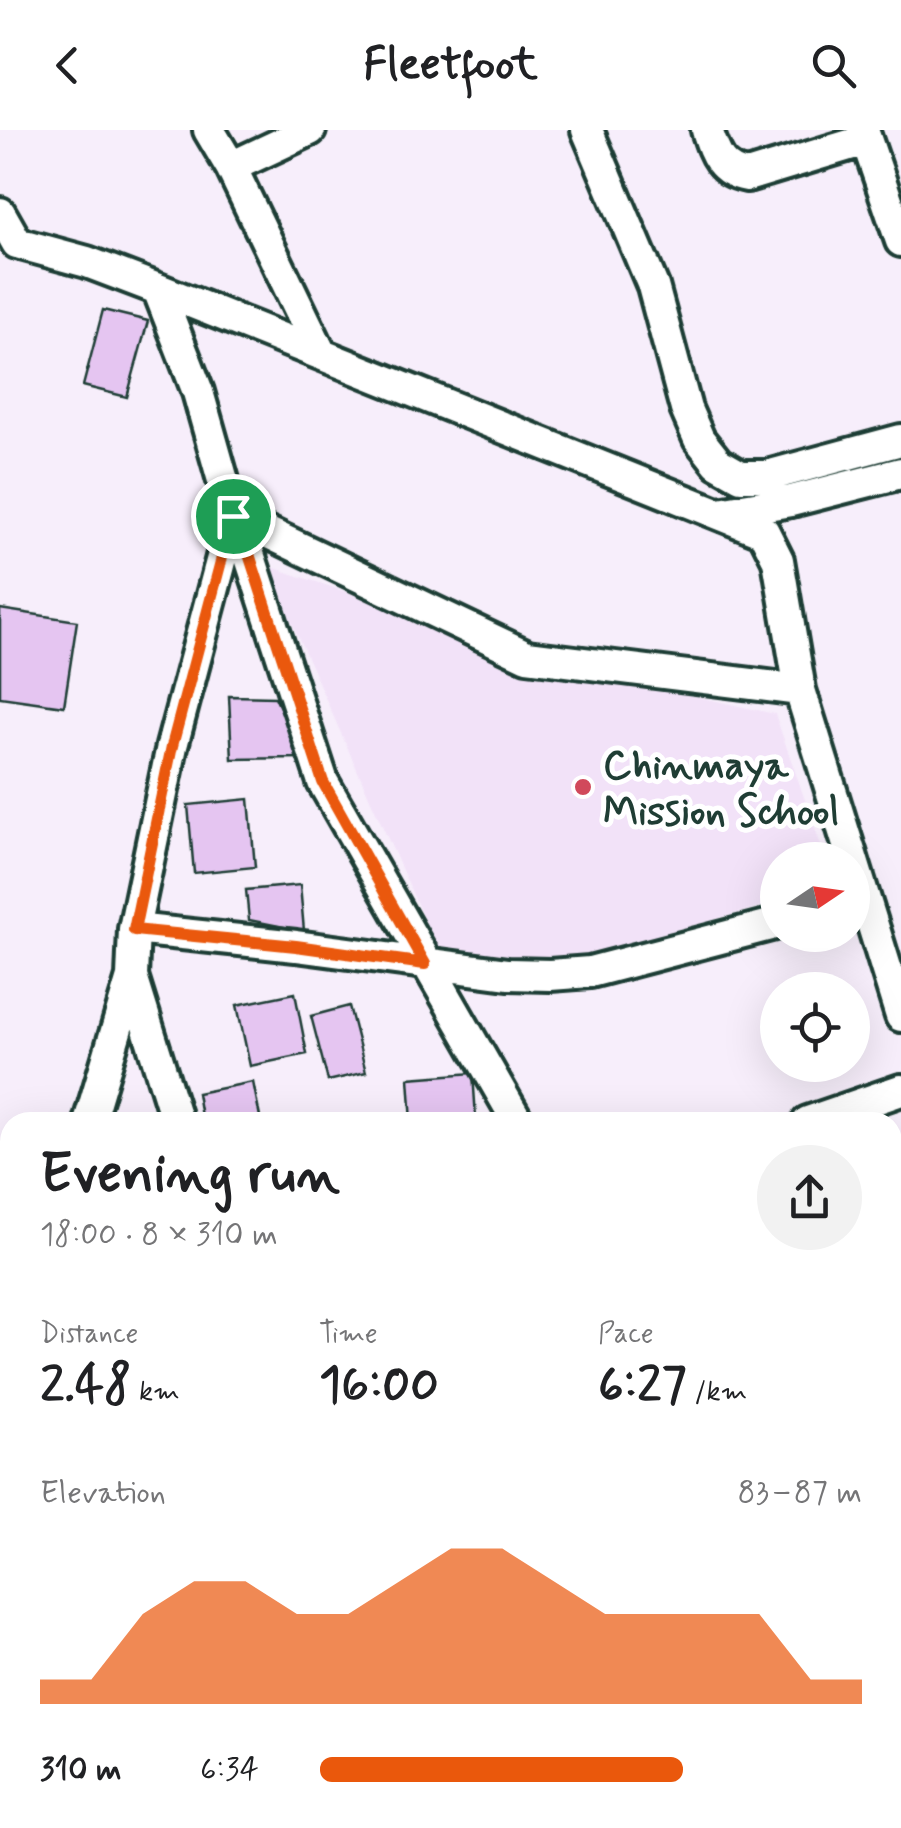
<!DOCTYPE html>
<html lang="en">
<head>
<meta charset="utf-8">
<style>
	:root { --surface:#fff; --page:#f2f2f2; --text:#202124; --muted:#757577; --accent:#ea580c }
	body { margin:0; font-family:Mynerve,sans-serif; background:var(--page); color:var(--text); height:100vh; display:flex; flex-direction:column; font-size:38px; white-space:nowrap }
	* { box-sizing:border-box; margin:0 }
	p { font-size:32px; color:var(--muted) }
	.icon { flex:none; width:55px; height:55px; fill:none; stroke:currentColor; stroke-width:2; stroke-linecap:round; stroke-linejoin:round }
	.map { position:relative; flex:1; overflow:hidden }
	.panel { position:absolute; left:0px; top:982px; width:902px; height:718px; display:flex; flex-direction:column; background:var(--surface); border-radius:30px 30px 0 0; box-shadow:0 10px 40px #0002 }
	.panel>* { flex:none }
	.needle { width:65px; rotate:77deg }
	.tools { position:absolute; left:760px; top:712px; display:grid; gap:20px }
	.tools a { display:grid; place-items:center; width:110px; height:110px; border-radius:50%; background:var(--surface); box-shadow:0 10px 40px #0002; font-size:50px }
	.pin { position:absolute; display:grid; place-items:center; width:85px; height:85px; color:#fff; margin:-42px; border:5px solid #fff; border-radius:50%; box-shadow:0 2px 10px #0007 }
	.round { display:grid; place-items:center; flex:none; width:105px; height:105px; border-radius:52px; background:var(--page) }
	.overview { display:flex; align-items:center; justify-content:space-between; height:170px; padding:0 40px }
	h1 { font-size:55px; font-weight:700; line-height:75px }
	.stats { display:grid; grid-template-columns:repeat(3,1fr); gap:15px; height:170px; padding:10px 40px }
	.stats div { display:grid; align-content:center }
	.stats b { font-size:50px; font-weight:700 }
	.stats small { font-size:28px; font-weight:400 }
	.stats p { font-size:28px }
	.chart { height:280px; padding:20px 40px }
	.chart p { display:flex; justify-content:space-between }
	.chart svg { width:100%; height:180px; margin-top:10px; fill:var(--accent); opacity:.7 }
	ul { padding:0 40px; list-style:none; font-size:32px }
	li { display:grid; grid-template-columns:160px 120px 1fr; align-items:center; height:75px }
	li i { height:25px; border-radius:12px; background:var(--accent) }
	header { display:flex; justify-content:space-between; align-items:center; height:130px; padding:0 40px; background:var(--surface); font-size:45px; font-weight:700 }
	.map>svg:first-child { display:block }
	.built { fill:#f2e2f8 }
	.building { fill:#e5c5f1; stroke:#1f3d34; stroke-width:2.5 }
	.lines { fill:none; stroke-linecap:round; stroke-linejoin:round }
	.minor-casing { stroke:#1f3d34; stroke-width:38 }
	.minor { stroke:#fff; stroke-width:30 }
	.route-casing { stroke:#fff; stroke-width:20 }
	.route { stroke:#ea580c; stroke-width:12 }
	.poi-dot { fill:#d1495b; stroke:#fff; stroke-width:4 }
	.labels { text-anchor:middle; stroke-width:10; stroke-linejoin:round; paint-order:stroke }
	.poi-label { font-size:40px; font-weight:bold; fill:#1f3d34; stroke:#fff; text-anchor:start }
</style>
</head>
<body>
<header><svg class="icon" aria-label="back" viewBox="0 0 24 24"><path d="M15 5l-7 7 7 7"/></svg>Fleetfoot<svg class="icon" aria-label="search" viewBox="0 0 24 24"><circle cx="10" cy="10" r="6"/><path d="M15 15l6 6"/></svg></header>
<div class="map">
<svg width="901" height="1698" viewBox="0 0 901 1698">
	<rect width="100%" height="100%" fill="#f7eefb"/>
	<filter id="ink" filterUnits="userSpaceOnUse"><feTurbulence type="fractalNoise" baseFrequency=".01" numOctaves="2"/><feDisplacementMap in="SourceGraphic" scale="20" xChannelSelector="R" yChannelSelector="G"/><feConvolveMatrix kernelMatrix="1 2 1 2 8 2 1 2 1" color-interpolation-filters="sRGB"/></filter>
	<g filter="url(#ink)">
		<path class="built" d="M266,435L581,541L775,584L826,730H778L777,772L567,831L442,830Z"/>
		<path class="building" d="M103,180L148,191L127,267L83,256Z
			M0,479L77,491L64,576L0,567Z
			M229,566L275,567L303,628L232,629Z
			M249,669L255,737L194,743L188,675Z
			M300,755L304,801L249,790L246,760Z
			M295,863L307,924L250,936L237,875Z
			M349,876L366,942L328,951L311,886Z
			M473,943L476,988L412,992L409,948Z
			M253,952L261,992H202L197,963Z
			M5,1466L10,1467V1551L0,1549V1490Z
			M6,1632L10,1633V1690H36L34,1698H0Z
			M236,1690H272L271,1698H235Z
			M272,1690H308L307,1698H271Z
			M308,1690H331L344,1692L343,1698H307Z
			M344,1692L377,1698H343Z"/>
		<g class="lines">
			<g class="minor-casing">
				<path id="minor" d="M209,0L231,37L321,224
					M587,0L653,156L686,279L699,309L718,333L741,346H767L901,310
					M707,0C715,24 720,41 747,46L866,10
					M863,0L901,111
					M231,37L310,0
					M0,83L17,113L87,132L158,159L198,262L233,386L248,421L323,652L518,992
					M158,159L764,402L778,430L800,560
					M719,383L791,371L901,343
					M233,386L527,526L800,560L901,886
					M134,799L296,816L508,844L550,845L590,842L778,793
					M132,847L177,992
					M89,992L132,847L134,799L172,616L233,386
					M808,992L901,960
					M892,1341L901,1353
					M0,1355L10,1308
					M521,1690V1698"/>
			</g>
			<use href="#minor" class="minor"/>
		</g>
	</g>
	<g class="lines" filter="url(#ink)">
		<g class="route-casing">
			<path id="route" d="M233,386L248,421L323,652L425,834L296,816L134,800L172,616Z"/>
		</g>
		<use href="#route" class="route"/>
	</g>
	<circle class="poi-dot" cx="583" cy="657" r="10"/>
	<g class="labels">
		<g class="poi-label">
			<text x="603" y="648">Chinmaya<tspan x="603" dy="46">Mission School</tspan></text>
		</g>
	</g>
</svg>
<div class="tools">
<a><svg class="needle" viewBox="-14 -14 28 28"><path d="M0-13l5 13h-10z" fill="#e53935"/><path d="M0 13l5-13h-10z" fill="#757577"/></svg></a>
<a><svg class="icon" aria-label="locate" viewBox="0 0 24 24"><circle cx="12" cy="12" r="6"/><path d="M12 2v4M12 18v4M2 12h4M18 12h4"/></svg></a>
</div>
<div class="pin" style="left:233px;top:386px;background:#1e9e55"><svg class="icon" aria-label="arrive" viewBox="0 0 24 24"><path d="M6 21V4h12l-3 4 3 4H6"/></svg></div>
<section class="panel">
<div class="overview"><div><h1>Evening run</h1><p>18:00 · 8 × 310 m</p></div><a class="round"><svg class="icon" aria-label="share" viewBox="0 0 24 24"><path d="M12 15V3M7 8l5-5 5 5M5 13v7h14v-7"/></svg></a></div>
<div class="stats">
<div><p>Distance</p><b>2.48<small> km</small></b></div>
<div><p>Time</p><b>16:00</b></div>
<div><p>Pace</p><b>6:27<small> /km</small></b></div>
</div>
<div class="chart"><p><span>Elevation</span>83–87 m</p>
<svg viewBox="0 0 160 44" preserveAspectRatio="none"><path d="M0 44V38L10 38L20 22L30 14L40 14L50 22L60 22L70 14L80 6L90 6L100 14L110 22L120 22L130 22L140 22L150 38L160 38V44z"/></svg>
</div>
<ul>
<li><b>310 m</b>6:34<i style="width:67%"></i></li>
</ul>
</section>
</div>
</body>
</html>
